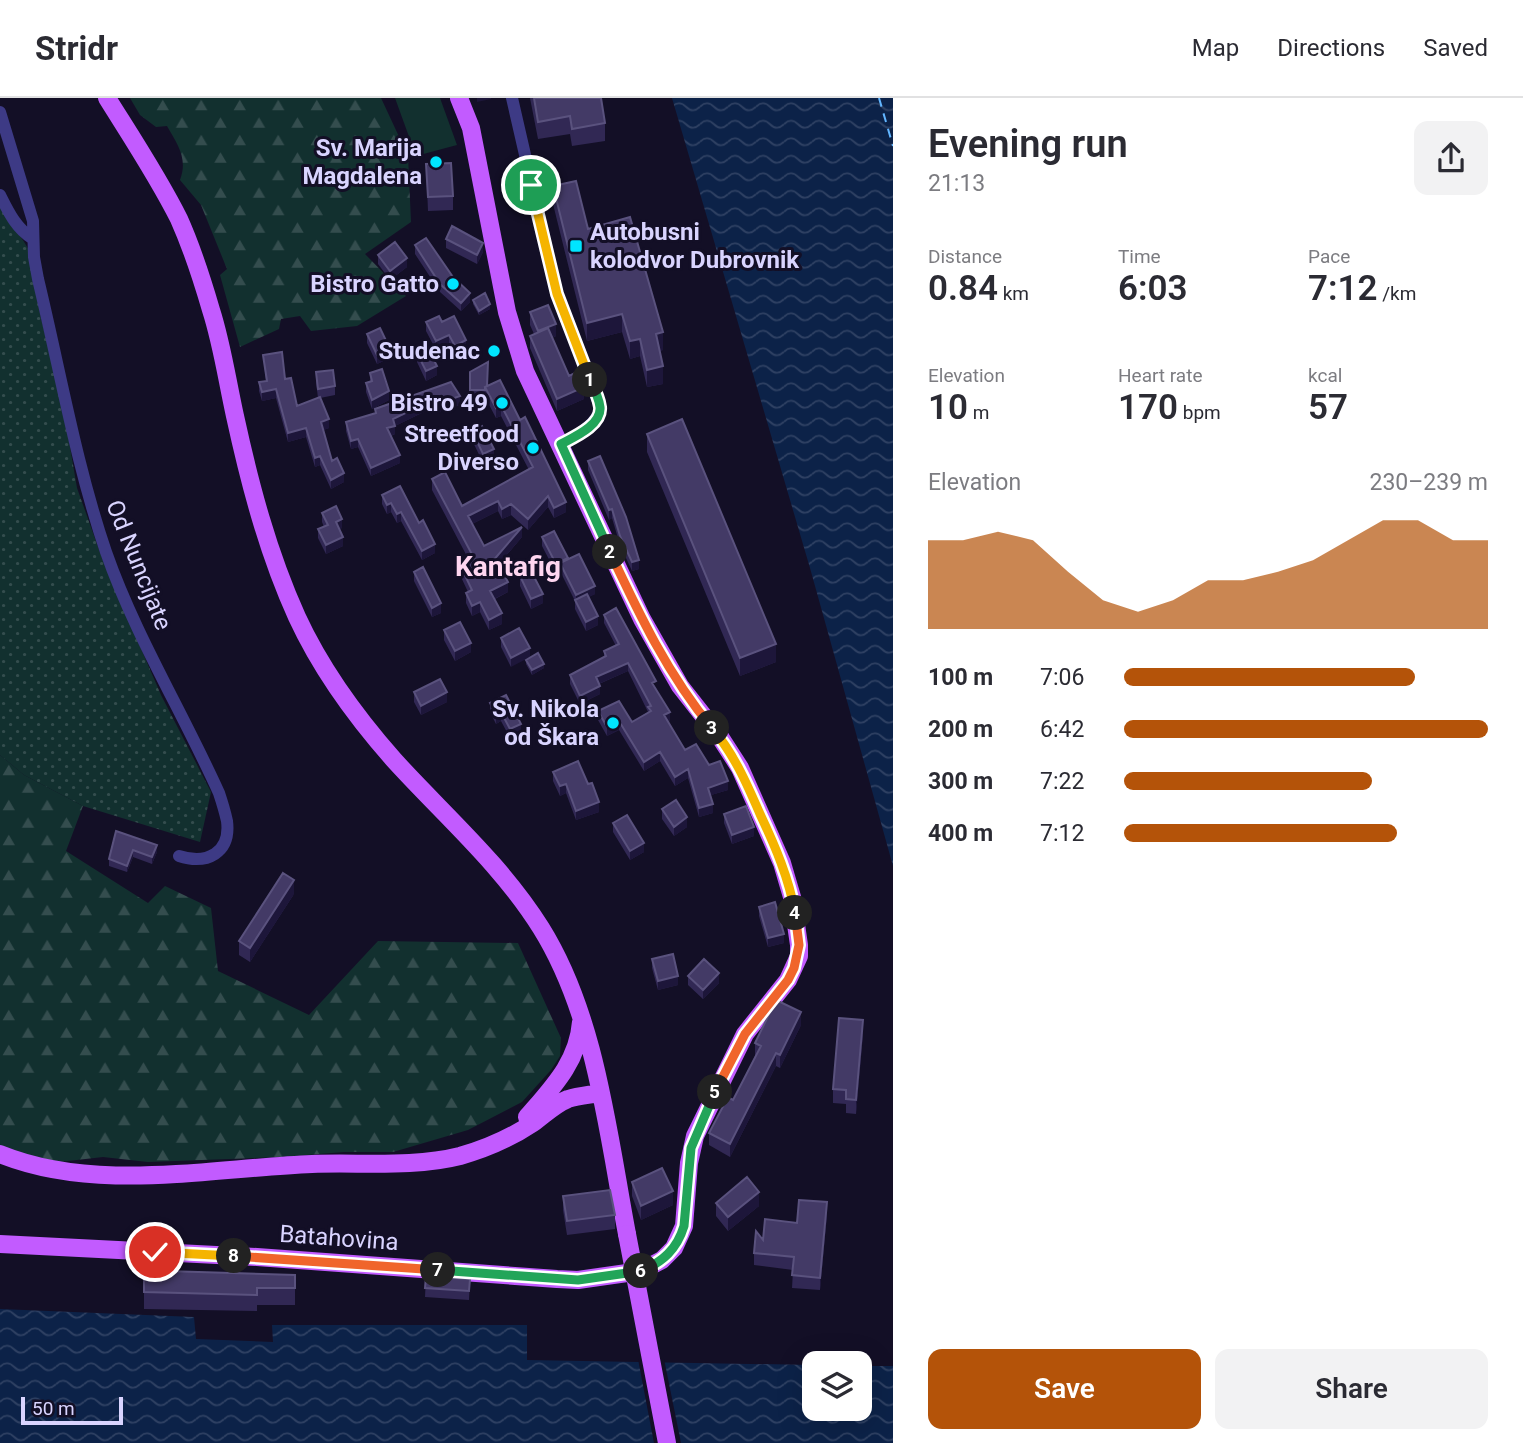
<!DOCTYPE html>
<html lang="en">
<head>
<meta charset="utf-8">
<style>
	:root { --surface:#fff; --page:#f2f2f3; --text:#2b2b33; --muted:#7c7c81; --line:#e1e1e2; --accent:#b45309 }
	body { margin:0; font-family:Roboto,sans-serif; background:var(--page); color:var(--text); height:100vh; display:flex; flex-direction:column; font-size:26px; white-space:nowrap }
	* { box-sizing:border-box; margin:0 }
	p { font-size:23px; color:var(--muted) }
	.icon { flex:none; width:38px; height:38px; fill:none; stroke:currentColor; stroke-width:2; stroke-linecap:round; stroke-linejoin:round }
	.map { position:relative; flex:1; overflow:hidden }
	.details { display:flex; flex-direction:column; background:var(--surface); width:630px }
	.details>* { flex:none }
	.controls { position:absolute; left:802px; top:1253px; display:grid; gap:14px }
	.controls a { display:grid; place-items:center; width:70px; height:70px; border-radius:14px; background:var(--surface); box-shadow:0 7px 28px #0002; font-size:35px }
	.scale { position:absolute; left:21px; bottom:18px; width:102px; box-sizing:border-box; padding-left:7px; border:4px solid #d9d4ff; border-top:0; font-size:19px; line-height:24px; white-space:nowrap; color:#d9d4ff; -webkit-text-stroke:5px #130f26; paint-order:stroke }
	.pin { position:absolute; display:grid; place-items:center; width:60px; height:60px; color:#fff; margin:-30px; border:4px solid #fff; border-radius:50%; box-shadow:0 2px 7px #0007 }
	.km { position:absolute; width:35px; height:35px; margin:-18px; border-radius:50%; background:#222; color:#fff; font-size:19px; line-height:35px; text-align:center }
	.round { display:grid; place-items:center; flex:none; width:74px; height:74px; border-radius:14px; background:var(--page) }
	.headline { display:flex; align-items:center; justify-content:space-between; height:119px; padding:0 35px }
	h1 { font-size:38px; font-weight:600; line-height:52px }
	.metrics { display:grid; grid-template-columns:repeat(3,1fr); gap:10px; height:119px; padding:7px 35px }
	.metrics div { display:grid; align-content:center }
	.metrics b { font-size:35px; font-weight:600 }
	.metrics small { font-size:19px; font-weight:400 }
	.metrics p { font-size:19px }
	.chart { height:196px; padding:14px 35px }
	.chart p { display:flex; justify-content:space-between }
	.chart svg { width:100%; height:126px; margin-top:7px; fill:var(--accent); opacity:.7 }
	.cta { display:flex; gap:14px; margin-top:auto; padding:14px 35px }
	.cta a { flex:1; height:80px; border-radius:14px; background:var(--accent); color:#fff; font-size:28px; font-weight:600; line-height:80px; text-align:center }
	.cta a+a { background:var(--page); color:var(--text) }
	ul { padding:0 35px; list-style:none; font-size:23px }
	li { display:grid; grid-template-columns:112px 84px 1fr; align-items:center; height:52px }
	li i { height:18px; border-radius:9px; background:var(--accent) }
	header { display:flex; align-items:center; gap:42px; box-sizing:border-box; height:98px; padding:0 35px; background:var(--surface); border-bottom:2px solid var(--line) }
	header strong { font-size:33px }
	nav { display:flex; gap:38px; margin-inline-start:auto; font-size:24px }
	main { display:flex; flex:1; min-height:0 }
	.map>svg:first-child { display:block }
	.grass { fill:url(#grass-dots) }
	.forest { fill:url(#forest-firs) }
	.garden { fill:#12302f }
	.water { fill:url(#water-waves) }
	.pier { fill:#130f26 }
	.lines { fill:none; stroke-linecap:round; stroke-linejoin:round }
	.ferry { stroke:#62b6ff; stroke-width:2; stroke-dasharray:9 7; stroke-linecap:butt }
	.street { stroke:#3d3a85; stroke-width:12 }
	.primary { stroke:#c25bff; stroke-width:18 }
	.primary-bridge { stroke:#c25bff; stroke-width:18 }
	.wall { fill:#312854 }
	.shaded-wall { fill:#1d163a }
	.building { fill:#433a66; stroke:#5a527e; stroke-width:2 }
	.split-1-casing { stroke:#fff; stroke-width:14 }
	.split-2-casing { stroke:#fff; stroke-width:14 }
	.split-3-casing { stroke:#fff; stroke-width:14 }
	.split-4-casing { stroke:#fff; stroke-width:14 }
	.split-5-casing { stroke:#fff; stroke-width:14 }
	.split-6-casing { stroke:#fff; stroke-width:14 }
	.split-7-casing { stroke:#fff; stroke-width:14 }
	.split-8-casing { stroke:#fff; stroke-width:14 }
	.split-9-casing { stroke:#fff; stroke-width:14 }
	.split-1 { stroke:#f5b400; stroke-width:9 }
	.split-2 { stroke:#22a559; stroke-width:9 }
	.split-3 { stroke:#f0652b; stroke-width:9 }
	.split-4 { stroke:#f5b400; stroke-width:9 }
	.split-5 { stroke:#f0652b; stroke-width:9 }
	.split-6 { stroke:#22a559; stroke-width:9 }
	.split-7 { stroke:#22a559; stroke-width:9 }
	.split-8 { stroke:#f0652b; stroke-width:9 }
	.split-9 { stroke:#f5b400; stroke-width:9 }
	.poi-dot { fill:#00e5ff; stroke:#130f26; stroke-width:2.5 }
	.labels { text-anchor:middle; stroke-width:6; stroke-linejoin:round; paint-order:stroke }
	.poi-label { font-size:24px; font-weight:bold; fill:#d9d4ff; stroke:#130f26; text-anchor:end }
	.street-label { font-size:24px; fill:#d9d4ff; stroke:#130f26 }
	.quarter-label { font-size:28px; font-weight:bold; fill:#ffd6f0; stroke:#130f26 }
</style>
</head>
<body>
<header>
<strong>Stridr</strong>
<nav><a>Map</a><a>Directions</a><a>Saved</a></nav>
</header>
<main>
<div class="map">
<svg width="893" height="1345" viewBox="0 0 893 1345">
	<defs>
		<pattern id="grass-dots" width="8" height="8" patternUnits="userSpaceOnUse" patternTransform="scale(1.75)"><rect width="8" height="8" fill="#12302f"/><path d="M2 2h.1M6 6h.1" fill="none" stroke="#344d4e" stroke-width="1.8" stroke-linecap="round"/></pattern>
		<pattern id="forest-firs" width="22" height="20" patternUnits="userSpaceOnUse" patternTransform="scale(1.75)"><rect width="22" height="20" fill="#12302f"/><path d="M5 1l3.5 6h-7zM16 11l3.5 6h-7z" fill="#344d4e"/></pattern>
		<pattern id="water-waves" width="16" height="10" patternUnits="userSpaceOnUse" patternTransform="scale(1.75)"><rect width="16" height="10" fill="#0c2248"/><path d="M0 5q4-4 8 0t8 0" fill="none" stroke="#2f4163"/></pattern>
	</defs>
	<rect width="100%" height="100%" fill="#130f26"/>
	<path class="grass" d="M0,105L29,152L41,220L63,308L77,390L102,460L161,597L211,694L200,744L83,708L24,677L0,657Z"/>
	<path class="forest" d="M130,0H381L408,58L411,124L365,156L406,198L357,228L311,233L300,218L281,221L279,231L240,249L220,177L227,171L201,107L180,82C188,61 178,47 167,28L156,29L140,17Z
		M0,657L24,677L83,708L66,753L148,805L165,788L211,810L218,873L309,917L378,843L518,845L561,940L560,958L551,972L522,1004L468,1032L393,1054H344L281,1059L148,1064L103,1059L59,1064L0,1051Z"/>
	<path class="garden" d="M395,0H440L457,47L416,58Z"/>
	<path class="water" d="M672,0H893V768L810,470Z
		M0,1211L194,1219L196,1241L273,1244L272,1227H527V1262L814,1267V1311H859V1268H893V1345H0Z"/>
	<path class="pier" d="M638,1261H664L681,1345H654Z"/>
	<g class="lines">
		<path class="ferry" d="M879,0L893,48"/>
		<path class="street" d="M512,0L557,196L601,311C594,329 577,337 561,346
			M0,14L33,123L34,159L38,181C60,272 76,366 106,454C135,537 183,615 219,695C222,704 225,714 227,723C231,755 207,767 179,758
			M0,97C9,115 16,130 33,141"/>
		<path class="primary" d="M107,0C132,40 158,79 179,121C192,150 202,181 211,212C222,246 227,282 235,318C250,387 268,455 297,519C321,571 356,619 394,662C444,717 501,766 541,830C596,918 608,1036 627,1136
			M527,1019C552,990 578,964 581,924
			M0,1056C96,1095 211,1070 312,1066C360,1064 413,1070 460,1058C485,1051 512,1039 533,1025C544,1017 555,1006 568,1001C578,998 589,997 600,995
			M0,1146L257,1159L557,1181L578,1182L641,1173L662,1162L674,1150L684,1128L689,1065L695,1038L745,936L788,882L799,858V847L792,799L782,765L740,670L720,639L680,588L642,521L525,273L507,214L471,30L459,0"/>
		<path class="primary-bridge" d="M627,1136L667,1345"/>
	</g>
	<path class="wall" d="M530,0H601L605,25V43L572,48L570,36L538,41Z
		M426,66L453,98V112L428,113Z
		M553,88L588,131L663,252L659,253L663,286L647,289L640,258L630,261L622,234L587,243L553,106Z
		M446,141L483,154L477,166L446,150Z
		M415,147L470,204L461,213L440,194L415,156Z
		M378,157L407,169L390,182L378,166Z
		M473,202L490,211L479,217L473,206Z
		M530,214L556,238L552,240L569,278L584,301L557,313L530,250V238L534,236L530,227Z
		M426,224H442L466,252L455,257L449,246L436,252L426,233Z
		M367,236L390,260L377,266L367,245Z
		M417,255L437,277L426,283L417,264Z
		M263,257L285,281L297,308L318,300L316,284V274L335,288V297L320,300L329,330L323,332L332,363L344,384L331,391L320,367L315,369L306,339L288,344L276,300L262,303L259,293V284L266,283Z
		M470,274L487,288L500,282L566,414L554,420L548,409L528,432L511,417L502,421L498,413L472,426L484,448L522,439L499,466L508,494L495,501L502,526L489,532L480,514L472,518L466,505V495L468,494L461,479V469L470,464L432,392V381L462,408L529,372L501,318L496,320L485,299V297L470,296Z
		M370,275L389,302L372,311L366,294V285L370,284Z
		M451,284L460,307L432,316L430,311L395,328V336L391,338L400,365L371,378L358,349L351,351L346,333V324L375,316V311Z
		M472,333L494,360L483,365L472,342Z
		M647,336L776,564L740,578L647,354Z
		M600,358L639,471L632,473L620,447L612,420L609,422L588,372V363Z
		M382,397L419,425L435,455L422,462L401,423L397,425L391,414L387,416L382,406Z
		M322,415L342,430L339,431L343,448L326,456L318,440V431L324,429L322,424Z
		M542,439L568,461L595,496L588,499L598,527L586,533L575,511V503L560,473L556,475L542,448Z
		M414,474L441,515L432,519L414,483Z
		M520,478L543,505L531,511L520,488Z
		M604,517L656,590L670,623L668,624L685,652L709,667L728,692L711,697L713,715L699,719L688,680L675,688L660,663L644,673L619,632L607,638L598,622V613L632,624L648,614L628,573L599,586L600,596L580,606L570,586V577L604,559V553L616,548L604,525Z
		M519,530L511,569L501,549V540Z
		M444,532L471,554L455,563L444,542Z
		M526,562L544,570L532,577L526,566Z
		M414,594L447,604L421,617L414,604Z
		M506,597L521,635L510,640L501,623L496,626L490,614V605Z
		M553,674L599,714L576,722L566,695L560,698L553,683Z
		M662,711L687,729L674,738L662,721Z
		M724,716L754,738L732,746L724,725Z
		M613,725L644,754L630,762L613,734Z
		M116,733L157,754L152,766L133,759L127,774L109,768V761Z
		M294,796L250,864L239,857V843Z
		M759,809L784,845L768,849L759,818Z
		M652,861L678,887L658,892L652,870Z
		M688,878L719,885L703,901L688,887Z
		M801,927L780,970L776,968L730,1059L709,1047V1035L733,1002L755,958V945Z
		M863,936L856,1016L846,1015V1006L833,1005V991Z
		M632,1084L673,1107L641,1122L632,1098Z
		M563,1098L615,1117V1131L567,1137L563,1112Z
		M716,1105L759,1108L728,1133L716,1118Z
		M827,1117L820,1192L792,1190L793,1172L754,1167V1155L763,1142L797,1125Z
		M144,1168L167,1173L295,1177V1207H257V1213L144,1211Z
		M426,1178L470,1181L469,1202L425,1199Z"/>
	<path class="shaded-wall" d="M477,0H491V1L477,4Z
		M483,145V154L477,166V157Z
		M407,160V169L390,182V173Z
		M470,195V204L461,213V205Z
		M490,206V211L479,217V213Z
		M622,216V234L587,243V225Z
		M556,226V238L538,246V233Z
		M663,234V252L656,254V236Z
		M449,237V246L436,252V243Z
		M640,241V258L630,261V243Z
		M466,242V252L455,257V248Z
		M390,251V260L377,266V257Z
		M437,268V277L426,283V273Z
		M663,268V286L647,289V272Z
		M584,289V301L557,313V301Z
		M276,291V300L262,303V294Z
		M389,293V302L372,311V302Z
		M460,298V307L432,316V308Z
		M430,303V311L395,328V336L387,339V330L393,321Z
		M501,307V318L496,320V310Z
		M329,321V330L321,333V324Z
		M306,330V339L288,344V335Z
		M358,341V349L351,351V343Z
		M494,351V360L483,365V356Z
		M400,357V365L371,378V370Z
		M320,358V367L315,369V360Z
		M344,375V384L331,391V382Z
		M548,398V409L528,432V421Z
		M498,403V413L468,428V418Z
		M566,404V414L554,420V410Z
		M391,405V414L387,416V407Z
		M511,406V417L502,421V411Z
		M612,411V420L609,422V412Z
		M401,414V423L397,425V416Z
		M342,421V430L336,433V424Z
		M522,429V439L492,474V464Z
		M343,439V448L326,456V447Z
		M435,446V455L422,462V453Z
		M568,460V469L560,465V473L556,475V466Z
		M639,462V471L632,473V464Z
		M508,484V494L490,503V493Z
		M595,488V496L576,506V497Z
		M543,496V505L531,511V501Z
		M480,504V514L472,518V508Z
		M441,505V515L432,519V510Z
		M502,515V526L489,532V522Z
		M598,518V527L586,533V524Z
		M471,545V554L455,563V553Z
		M776,546V564L740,578V560Z
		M530,550V559L511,569V560Z
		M628,565V573L596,587V579Z
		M544,566V570L532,577V572Z
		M600,588V596L580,606V598Z
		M447,594V604L421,617V608Z
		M501,614V623L496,626V616Z
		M670,614V623L664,626V617Z
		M619,623V632L607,638V629Z
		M521,626V635L510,640V631Z
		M660,654V663L644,673V664Z
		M688,671V680L675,688V679Z
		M728,683V692L708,698V690Z
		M566,686V695L560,698V688Z
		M599,704V714L576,722V713Z
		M713,706V715L699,719V710Z
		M687,719V729L674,738V729Z
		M754,729V738L732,746V737Z
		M644,745V754L630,762V753Z
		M157,747V754L152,766V759Z
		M133,752V759L127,774V768Z
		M294,782V796L250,864V850Z
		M784,836V845L768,849V840Z
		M719,875V885L703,901V892Z
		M678,878V887L658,892V883Z
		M801,914V927L780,970V957Z
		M863,922V936L856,1016V1002Z
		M776,955V968L730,1059V1046Z
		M673,1093V1107L641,1122V1108Z
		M759,1094V1108L728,1133V1119Z
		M827,1104V1117L820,1192V1180Z"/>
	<path class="building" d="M534,0H601L605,25L572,31L570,18L538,24Z
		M451,65L453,98L428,99L426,66Z
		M576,83L588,131L630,119L663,234L656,236L663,268L647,272L640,241L630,243L622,216L587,225L553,88Z
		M452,128L483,145L477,157L446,141Z
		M426,140L453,179L470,195L461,205L440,186L415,147Z
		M395,144L407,160L390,173L378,157Z
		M485,195L490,206L479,213L473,202Z
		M548,207L556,226L538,233L530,214Z
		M439,218L442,224L454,218L466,242L455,248L449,237L436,243L426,224Z
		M380,230L390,251L377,257L367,236Z
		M548,230L569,278L577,274L584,289L557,301L530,238Z
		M427,249L437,268L426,273L417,255Z
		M282,254L285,281L291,280L297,308L320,299L329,321L321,324L332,363L337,360L344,375L331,382L320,358L315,360L306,330L288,335L276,291L262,294L259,284L267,283L263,257Z
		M488,264L487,288L485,289V292H470V274Z
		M382,271L389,293L372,302L366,285L372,283L370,275Z
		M333,272L335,288L318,291L316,274Z
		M500,282L520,322L525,319L566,404L554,410L548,398L528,421L511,406L502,411L498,403L468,418L484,448L522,429L492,464L496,462L508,484L490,493L502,515L489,522L480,504L472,508L466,495L472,492L461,469L475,462L432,381L445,374L462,408L533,369L501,307L496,310L485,289Z
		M451,284L460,298L432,308L430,303L393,321L395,328L387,330L400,357L371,370L358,341L351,343L346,324L376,315L375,311Z
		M682,321L776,546L740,560L647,336Z
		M482,328L494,351L483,356L472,333Z
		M600,358L626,419L639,462L632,464L620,438L612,411L609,412L588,363Z
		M400,388L419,425L423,422L435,446L422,453L401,414L397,416L391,405L387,407L382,397Z
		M336,408L342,421L336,424L343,439L326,447L318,431L328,427L322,415Z
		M554,433L568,460L556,466L542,439Z
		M579,456L595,488L576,497L560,465Z
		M423,469L441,505L432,510L414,474Z
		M531,473L543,496L531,501L520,478Z
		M587,496L598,518L586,524L575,502Z
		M616,510L656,583L652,585L670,614L664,617L685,652L696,646L709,667L720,663L728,683L708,690L713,706L699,710L688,671L675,679L660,654L644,664L619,623L607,629L598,613L619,603L632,624L651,613L648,609L651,608L628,565L596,579L600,588L580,598L570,577L606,558L604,553L619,546L604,517Z
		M460,524L471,545L455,553L444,532Z
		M519,530L530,550L511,560L501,540Z
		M538,555L544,566L532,572L526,562Z
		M440,581L447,594L421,608L414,594Z
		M506,597L521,626L510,631L501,614L496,616L490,605Z
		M578,663L588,686L592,685L599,704L576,713L566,686L560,688L553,674Z
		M676,702L687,719L674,729L662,711Z
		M746,708L754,729L732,737L724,716Z
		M627,717L644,745L630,753L613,725Z
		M116,733L157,747L152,759L133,752L127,768L109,761Z
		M283,775L294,782L250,850L239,843Z
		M775,804L784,836L768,840L759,809Z
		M673,856L678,878L658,883L652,861Z
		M704,861L719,875L703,892L688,878Z
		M776,902L801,914L780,957L776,955L730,1046L709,1035L728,999L733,1002L761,948L755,945Z
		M839,920L863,922L856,1002L846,1001V992L833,991Z
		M662,1070L673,1093L641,1108L632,1084Z
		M747,1079L759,1094L728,1119L716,1105Z
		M610,1092L615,1117L567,1123L563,1098Z
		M799,1102L827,1104L820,1180L792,1177L794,1159L754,1155L756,1133L763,1142L765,1121L797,1125Z
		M144,1168H167L166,1173L295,1177V1190H257V1197L144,1194Z
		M426,1178L470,1181L469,1193L425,1190Z"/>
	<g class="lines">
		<g class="split-1-casing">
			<path id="split-1" d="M531,87L557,196L590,282"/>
		</g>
		<g class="split-2-casing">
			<path id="split-2" d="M590,282C594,290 599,300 600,309C602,327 574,339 561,346L610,454"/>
		</g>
		<g class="split-3-casing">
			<path id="split-3" d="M610,454C639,516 668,577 712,630"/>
		</g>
		<g class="split-4-casing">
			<path id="split-4" d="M712,630C734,656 747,686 760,716C775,748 789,780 795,815"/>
		</g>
		<g class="split-5-casing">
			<path id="split-5" d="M715,994L745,936L788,882L794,870L799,847L795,815"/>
		</g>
		<g class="split-6-casing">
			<path id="split-6" d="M641,1173C663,1164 677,1151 684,1128L691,1050L715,994"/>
		</g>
		<g class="split-7-casing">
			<path id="split-7" d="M438,1172L578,1182L641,1173"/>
		</g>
		<g class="split-8-casing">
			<path id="split-8" d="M234,1158L438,1172"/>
		</g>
		<g class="split-9-casing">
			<path id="split-9" d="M155,1154L234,1158"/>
		</g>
		<use href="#split-1" class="split-1"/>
		<use href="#split-2" class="split-2"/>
		<use href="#split-3" class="split-3"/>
		<use href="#split-4" class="split-4"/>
		<use href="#split-5" class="split-5"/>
		<use href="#split-6" class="split-6"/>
		<use href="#split-7" class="split-7"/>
		<use href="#split-8" class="split-8"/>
		<use href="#split-9" class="split-9"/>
	</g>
	<g class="poi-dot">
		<circle cx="436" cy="64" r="7"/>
		<rect x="569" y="141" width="14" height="14" rx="3.5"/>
		<circle cx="453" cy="186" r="7"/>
		<circle cx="494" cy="253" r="7"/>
		<circle cx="502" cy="305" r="7"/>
		<circle cx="533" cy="350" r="7"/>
		<circle cx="613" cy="625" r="7"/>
	</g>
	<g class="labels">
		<g class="poi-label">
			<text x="422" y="58">Sv. Marija<tspan x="422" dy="28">Magdalena</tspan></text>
			<text x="590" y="142" text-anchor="start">Autobusni<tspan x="590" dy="28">kolodvor Dubrovnik</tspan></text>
			<text x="439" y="194">Bistro Gatto</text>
			<text x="480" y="261">Studenac</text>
			<text x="488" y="313">Bistro 49</text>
			<text x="519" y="344">Streetfood<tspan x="519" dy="28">Diverso</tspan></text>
			<text x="599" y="619">Sv. Nikola<tspan x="599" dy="28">od Škara</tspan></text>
		</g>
		<g class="street-label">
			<text transform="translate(139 467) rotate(68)" y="8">Od Nuncijate</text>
			<text transform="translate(339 1140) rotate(4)" y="8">Batahovina</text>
		</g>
		<g class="quarter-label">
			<text x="508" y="478">Kantafig</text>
		</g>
	</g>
</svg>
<div class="controls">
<a><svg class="icon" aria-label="layers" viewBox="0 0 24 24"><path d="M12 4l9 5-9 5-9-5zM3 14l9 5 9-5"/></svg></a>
</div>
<div class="scale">50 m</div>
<div class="pin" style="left:531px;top:87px;background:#1e9e55"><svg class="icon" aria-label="arrive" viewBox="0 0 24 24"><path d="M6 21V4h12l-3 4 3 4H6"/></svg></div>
<div class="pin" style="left:155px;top:1154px;background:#d93025"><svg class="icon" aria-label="check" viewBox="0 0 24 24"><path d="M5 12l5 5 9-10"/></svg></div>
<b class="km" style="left:590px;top:282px">1</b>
<b class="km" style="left:610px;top:454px">2</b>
<b class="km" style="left:712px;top:630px">3</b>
<b class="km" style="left:795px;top:815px">4</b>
<b class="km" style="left:715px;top:994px">5</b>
<b class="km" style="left:641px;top:1173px">6</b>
<b class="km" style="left:438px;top:1172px">7</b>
<b class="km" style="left:234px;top:1158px">8</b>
</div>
<section class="details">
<div class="headline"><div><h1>Evening run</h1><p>21:13</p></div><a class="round"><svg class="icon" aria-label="share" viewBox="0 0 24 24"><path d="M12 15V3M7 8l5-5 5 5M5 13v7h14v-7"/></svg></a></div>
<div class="metrics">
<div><p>Distance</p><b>0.84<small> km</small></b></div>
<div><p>Time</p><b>6:03</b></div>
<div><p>Pace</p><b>7:12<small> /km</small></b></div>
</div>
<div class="metrics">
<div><p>Elevation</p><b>10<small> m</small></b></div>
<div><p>Heart rate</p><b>170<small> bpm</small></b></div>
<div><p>kcal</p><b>57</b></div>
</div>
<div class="chart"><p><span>Elevation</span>230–239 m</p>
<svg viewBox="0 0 160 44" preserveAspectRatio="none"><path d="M0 44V13L10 13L20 10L30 13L40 24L50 34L60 38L70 34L80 27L90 27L100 24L110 20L120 13L130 6L140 6L150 13L160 13V44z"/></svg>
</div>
<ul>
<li><b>100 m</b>7:06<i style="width:80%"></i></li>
<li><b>200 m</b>6:42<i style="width:100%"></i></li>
<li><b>300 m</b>7:22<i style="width:68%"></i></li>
<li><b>400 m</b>7:12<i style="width:75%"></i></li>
</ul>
<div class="cta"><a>Save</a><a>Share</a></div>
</section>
</main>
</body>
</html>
